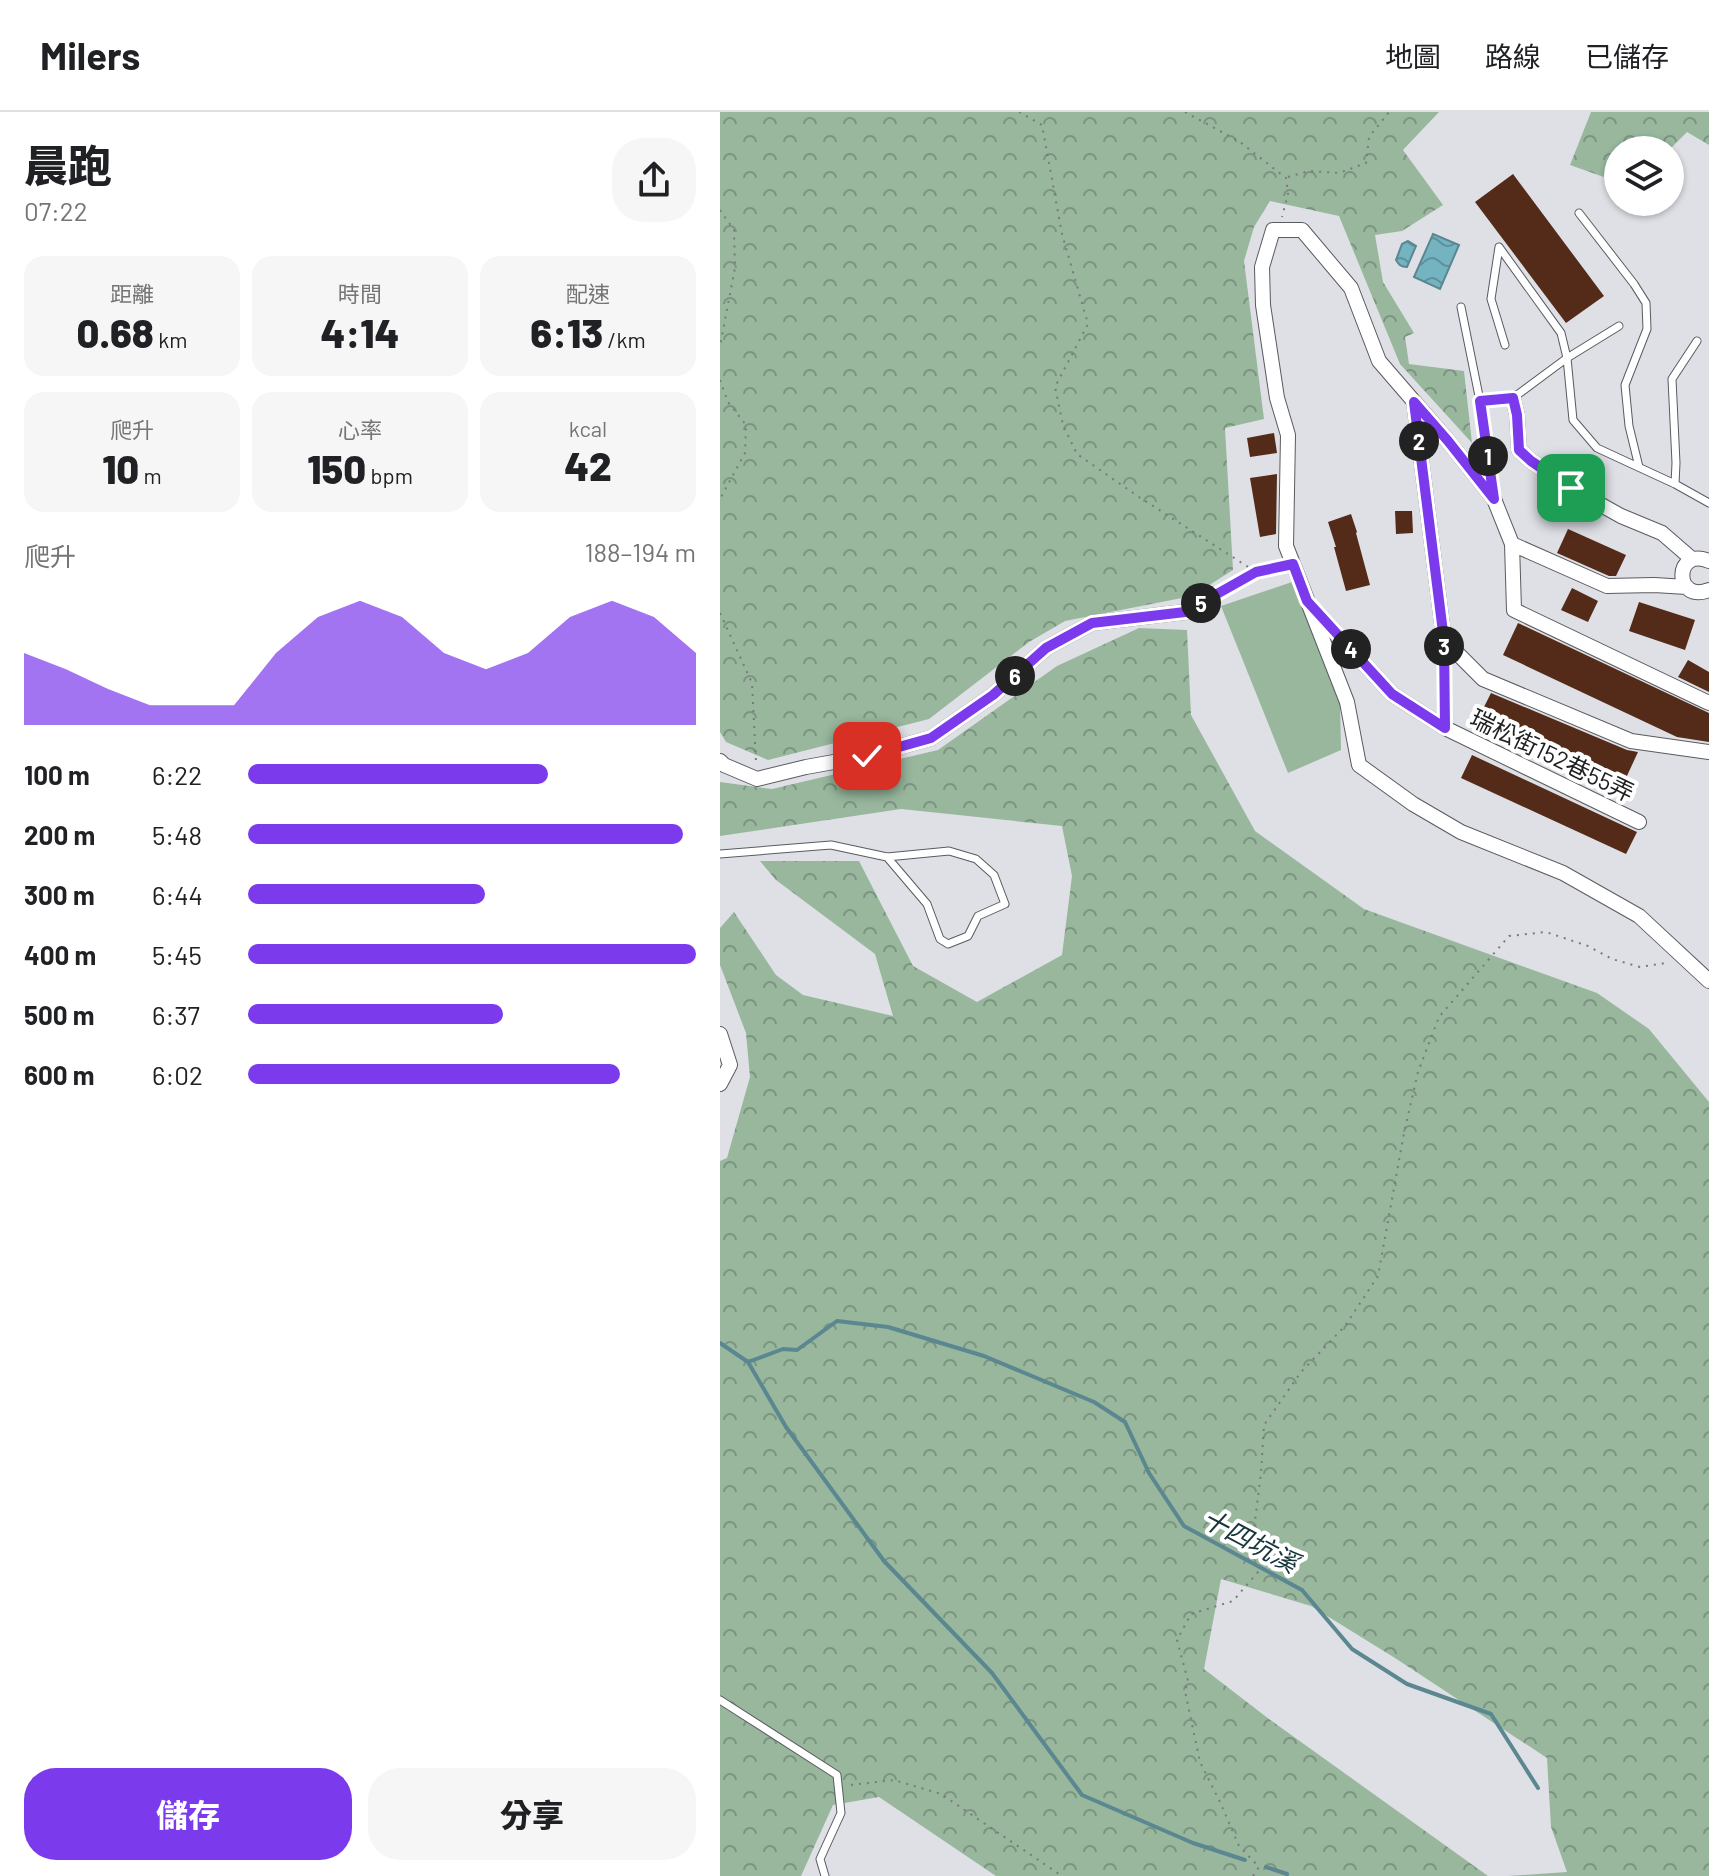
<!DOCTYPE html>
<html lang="zh-TW">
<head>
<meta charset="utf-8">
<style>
	:root { --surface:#fff; --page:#f6f6f6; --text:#202124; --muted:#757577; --line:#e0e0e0; --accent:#7c3aed }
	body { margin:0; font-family:Barlow,"Noto Sans TC",sans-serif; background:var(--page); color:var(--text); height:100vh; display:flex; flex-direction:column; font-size:30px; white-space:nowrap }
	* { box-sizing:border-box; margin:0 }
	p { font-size:26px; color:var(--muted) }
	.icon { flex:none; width:44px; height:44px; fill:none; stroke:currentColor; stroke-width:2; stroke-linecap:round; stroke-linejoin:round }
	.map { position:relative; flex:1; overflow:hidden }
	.drawer { display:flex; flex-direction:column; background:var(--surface); width:720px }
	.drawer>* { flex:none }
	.controls { position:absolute; left:884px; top:24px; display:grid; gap:16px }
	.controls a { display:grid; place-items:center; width:80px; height:80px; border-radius:50%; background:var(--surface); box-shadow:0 2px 6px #0004; font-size:40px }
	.pin { position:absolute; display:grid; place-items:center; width:68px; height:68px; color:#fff; margin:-34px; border-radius:16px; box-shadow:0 4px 12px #0006 }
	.km { position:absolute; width:40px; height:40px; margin:-20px; border-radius:50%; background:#222; color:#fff; font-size:22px; line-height:40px; text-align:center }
	.round { display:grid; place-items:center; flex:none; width:84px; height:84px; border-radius:32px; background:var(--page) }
	.summary { display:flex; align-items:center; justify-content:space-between; height:136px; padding:0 24px }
	h1 { font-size:44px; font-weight:800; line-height:60px }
	.figures { display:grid; grid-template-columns:repeat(3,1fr); gap:12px; height:136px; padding:8px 24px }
	.figures div { display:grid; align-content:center; border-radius:20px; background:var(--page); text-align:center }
	.figures b { font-size:40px; font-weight:800 }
	.figures small { font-size:22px; font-weight:400 }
	.figures p { font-size:22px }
	.chart { height:224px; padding:16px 24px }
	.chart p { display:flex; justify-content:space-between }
	.chart svg { width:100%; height:144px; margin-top:8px; fill:var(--accent); opacity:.7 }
	.primary-button { display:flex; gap:16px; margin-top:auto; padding:16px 24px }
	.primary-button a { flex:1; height:92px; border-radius:32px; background:var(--accent); color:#fff; font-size:32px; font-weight:800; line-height:92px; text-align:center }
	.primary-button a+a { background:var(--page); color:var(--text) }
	ul { padding:0 24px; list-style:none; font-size:26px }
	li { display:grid; grid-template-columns:128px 96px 1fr; align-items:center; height:60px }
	li i { height:20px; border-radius:10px; background:var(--accent) }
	header { display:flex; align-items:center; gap:48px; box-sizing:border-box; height:112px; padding:0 40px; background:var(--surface); border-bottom:2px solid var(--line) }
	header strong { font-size:38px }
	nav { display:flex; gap:44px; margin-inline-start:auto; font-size:28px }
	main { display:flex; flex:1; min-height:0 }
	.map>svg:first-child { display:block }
	.forest { fill:url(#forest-crowns) }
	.park { fill:#98b79d }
	.water { fill:url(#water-waves); stroke:#5a8790; stroke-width:2 }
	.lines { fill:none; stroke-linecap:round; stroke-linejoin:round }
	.stream { stroke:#5a8790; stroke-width:4 }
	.building { fill:#542b18 }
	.service-casing { stroke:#595b60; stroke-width:9 }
	.minor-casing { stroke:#595b60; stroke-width:16 }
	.path { stroke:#797a7e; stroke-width:2; stroke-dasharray:2 6; stroke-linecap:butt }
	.service { stroke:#fff; stroke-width:7 }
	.minor { stroke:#fff; stroke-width:14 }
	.route-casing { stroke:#fff; stroke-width:16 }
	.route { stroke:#7c3aed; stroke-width:10 }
	.labels { text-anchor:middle; stroke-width:8; stroke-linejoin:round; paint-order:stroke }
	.street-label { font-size:24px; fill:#1e1f21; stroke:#fff }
	.water-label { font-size:26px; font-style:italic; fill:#15353b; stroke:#fff }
</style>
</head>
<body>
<header>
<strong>Milers</strong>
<nav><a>地圖</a><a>路線</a><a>已儲存</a></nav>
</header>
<main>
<section class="drawer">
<div class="summary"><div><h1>晨跑</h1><p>07:22</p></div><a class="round"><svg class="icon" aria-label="share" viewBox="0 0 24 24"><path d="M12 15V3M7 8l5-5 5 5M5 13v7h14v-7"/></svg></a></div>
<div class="figures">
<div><p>距離</p><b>0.68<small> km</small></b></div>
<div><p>時間</p><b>4:14</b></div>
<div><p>配速</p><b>6:13<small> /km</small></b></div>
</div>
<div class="figures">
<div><p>爬升</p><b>10<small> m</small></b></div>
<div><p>心率</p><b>150<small> bpm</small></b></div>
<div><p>kcal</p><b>42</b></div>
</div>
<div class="chart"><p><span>爬升</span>188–194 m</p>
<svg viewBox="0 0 160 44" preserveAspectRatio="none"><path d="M0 44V22L10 27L20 33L30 38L40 38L50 38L60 22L70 11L80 6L90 11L100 22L110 27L120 22L130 11L140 6L150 11L160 22V44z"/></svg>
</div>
<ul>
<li><b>100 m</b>6:22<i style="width:67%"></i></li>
<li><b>200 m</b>5:48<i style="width:97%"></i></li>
<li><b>300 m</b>6:44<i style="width:53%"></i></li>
<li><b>400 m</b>5:45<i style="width:100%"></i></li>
<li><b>500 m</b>6:37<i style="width:57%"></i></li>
<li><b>600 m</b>6:02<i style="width:83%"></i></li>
</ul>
<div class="primary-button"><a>儲存</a><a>分享</a></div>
</section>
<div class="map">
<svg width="989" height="1764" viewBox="0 0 989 1764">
	<defs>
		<pattern id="forest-crowns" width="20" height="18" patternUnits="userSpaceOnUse" patternTransform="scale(2)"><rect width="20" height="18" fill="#98b79d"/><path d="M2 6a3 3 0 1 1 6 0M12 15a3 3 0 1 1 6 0" fill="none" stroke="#7b9480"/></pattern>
		<pattern id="water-waves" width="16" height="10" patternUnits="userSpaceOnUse" patternTransform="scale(2)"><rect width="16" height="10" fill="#74b3c0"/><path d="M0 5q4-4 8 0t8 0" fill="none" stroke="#5f919c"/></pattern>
	</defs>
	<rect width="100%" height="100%" fill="#dee0e6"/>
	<path class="forest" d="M0,0H719L683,38L723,93L682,119L655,123L663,170L694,221L685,225L689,252L744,259L752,331L680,252L619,104L550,89L534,115L524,149L544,307L505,316L513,458L472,484L345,509L309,530L209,607L48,648L6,630L0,620Z
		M871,0H989V33L967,20L949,38H898V70L850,53Z
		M419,516L467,518L471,603L535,719L644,797L877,881L929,917L989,990V1764H788L847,1760L831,1715L827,1646L675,1546L591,1494L501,1467L484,1557L549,1607L768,1764H276L159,1685L113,1693L81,1764H0V1049L7,1046L30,965L26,921L0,853V816L14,800L56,863L83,883L173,904L155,842L56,768L40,749H139L193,854L257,890L342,843L352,764L342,714L181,697L0,724V670L52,677L218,638L337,554Z"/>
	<path class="park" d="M572,470L620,591L621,638L568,661L501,494Z"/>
	<path class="water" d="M713,122L739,133L720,177L694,165Z
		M688,129L696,134L687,155C681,155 679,153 676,148L682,132Z"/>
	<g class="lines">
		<path class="stream" d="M0,1231L28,1250L66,1315L164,1449L272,1561L362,1683L473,1731L525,1748
			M28,1250L63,1237L77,1238L117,1209L168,1215L264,1244L374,1290L405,1310L429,1361L464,1414L582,1478L632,1537L687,1572L771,1602L818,1676
			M546,1755L567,1762"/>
	</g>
	<path class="building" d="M793,62L884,184L846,211L755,90Z
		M554,321L557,341L530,345L527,326Z
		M557,362L556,422L540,425L530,366Z
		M675,399H692L693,421L676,422Z
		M631,402L637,420L636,421L650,473L626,479L614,435H616L608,410Z
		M848,417L906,443L896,464H889L837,441Z
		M852,476L878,489L868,510L841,498Z
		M919,490L975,508L965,538L909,519Z
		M798,511L989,601V630L957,625L783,543Z
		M968,548L989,560V580L958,565Z
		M771,581L907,638L918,640L906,666L762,599Z
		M752,643L917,720L906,742L741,666Z"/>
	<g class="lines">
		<g class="service-casing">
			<path id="service" d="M859,101L914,172L926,191L927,217L905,273L909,314L919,355
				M741,195L760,289
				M785,233L771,187L779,135L841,221L847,246L853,308L877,336L955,372L989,391
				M955,372L956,351L952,267L977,229
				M773,381L760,289L793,286L847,246L899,214
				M724,531L725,614
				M0,742L111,733L167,745L229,739L256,747L274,763L285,792L258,804L248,824L228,832L220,827L207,792L167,745
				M0,1588L117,1663L121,1701L100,1747L105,1764"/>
		</g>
		<g class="minor-casing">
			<path id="minor" d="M793,286L797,303L799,338L811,349L851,376L901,404L942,421L972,447
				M694,290L724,528L763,567L911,629L989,640
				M792,432L794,498L989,591
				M989,449C954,434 953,492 989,478
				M967,475L934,473L887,474L792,432L774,387L728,329L659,249L631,176L582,118H553L542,155L543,193L557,286L568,323L566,434L627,590L639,653L693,692L741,720L843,761L919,804L989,869
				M595,498L672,582L725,616L919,710
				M0,649L4,653L37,667L86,655L147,644L211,626L273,583L326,536L372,511L465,500
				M0,922L10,953L0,972"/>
		</g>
		<path class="path" d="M299,0L322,13L342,122L368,212L335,275L343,313L357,342L419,385L536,460L560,455
			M465,0L520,30L566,66L568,82L562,105
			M568,65L589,59L619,61L646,51L649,25L669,0
			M0,98L14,118L15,156L0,234
			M0,268L8,290L26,313L25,341L0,387
			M476,494L534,461
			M0,501L32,571L36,650
			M131,1673L174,1668L221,1682L342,1764
			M533,1764L539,1755L519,1734L500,1690L480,1650L465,1579L468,1569L457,1528L471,1502L513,1489L538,1460L532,1433L541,1361L544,1313L581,1260L625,1214L658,1164L684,1021L698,960L719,905L789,824L826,820L868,834L892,847L920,855L946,851"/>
		<use href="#service" class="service"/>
		<use href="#minor" class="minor"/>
	</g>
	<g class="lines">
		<g class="route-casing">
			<path id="route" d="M147,644L211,626L273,583L326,536L372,511L465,500L536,460L573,452L587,489L672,582L725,616L724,528L694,290L728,329L774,387L760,289L793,286L797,303L799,338L811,349L851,376"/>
		</g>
		<use href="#route" class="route"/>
	</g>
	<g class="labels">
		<g class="street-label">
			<text transform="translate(832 644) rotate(26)" y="8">瑞松街152巷55弄</text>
		</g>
		<g class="water-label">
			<text transform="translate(530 1429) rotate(28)" y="9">十四坑溪</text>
		</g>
	</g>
</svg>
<div class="controls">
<a><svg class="icon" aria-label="layers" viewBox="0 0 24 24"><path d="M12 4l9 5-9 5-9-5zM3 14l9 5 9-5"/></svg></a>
</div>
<div class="pin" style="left:851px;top:376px;background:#1e9e55"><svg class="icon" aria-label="arrive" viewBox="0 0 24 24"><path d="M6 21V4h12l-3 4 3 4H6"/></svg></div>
<div class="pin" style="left:147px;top:644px;background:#d93025"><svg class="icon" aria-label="check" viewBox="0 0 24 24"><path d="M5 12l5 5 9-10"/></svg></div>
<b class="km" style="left:768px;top:344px">1</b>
<b class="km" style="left:699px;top:329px">2</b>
<b class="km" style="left:724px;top:534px">3</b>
<b class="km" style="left:631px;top:537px">4</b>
<b class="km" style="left:481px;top:491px">5</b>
<b class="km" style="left:295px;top:564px">6</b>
</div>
</main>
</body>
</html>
